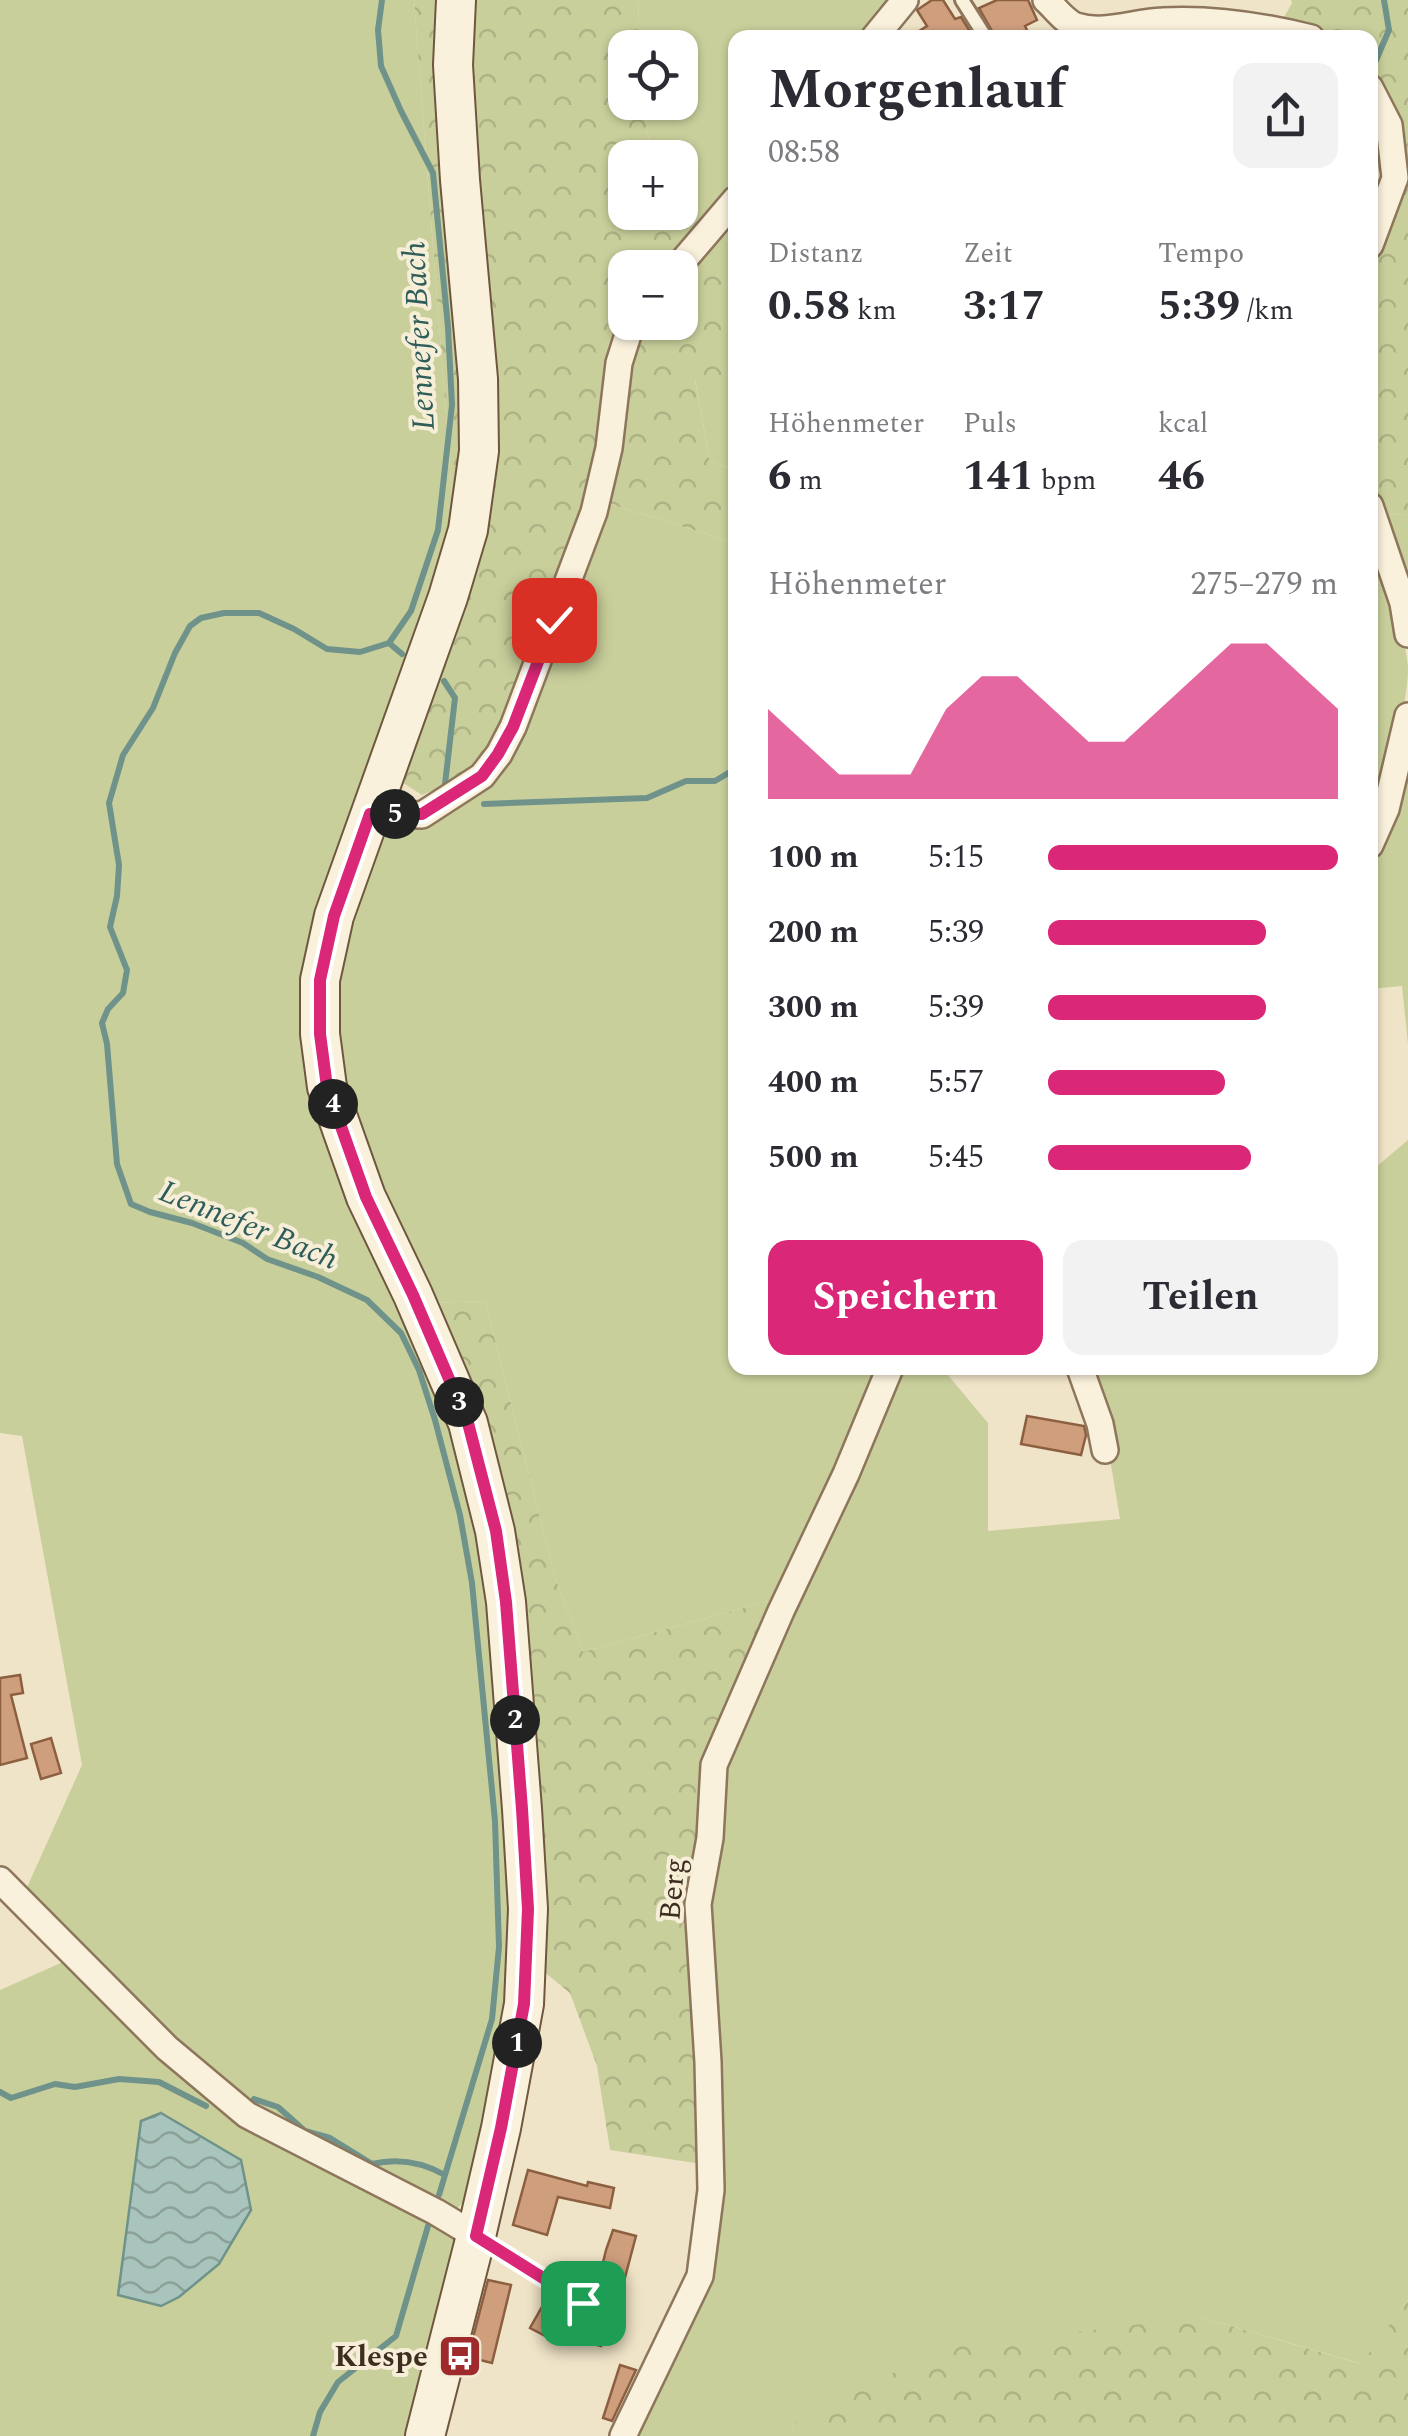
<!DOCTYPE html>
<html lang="de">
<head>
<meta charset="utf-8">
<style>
	:root { --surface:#fff; --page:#f2f2f3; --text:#2b2b33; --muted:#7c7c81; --accent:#db2777 }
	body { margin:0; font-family:Spectral,serif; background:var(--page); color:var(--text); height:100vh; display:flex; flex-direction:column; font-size:38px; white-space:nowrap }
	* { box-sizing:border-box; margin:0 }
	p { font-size:32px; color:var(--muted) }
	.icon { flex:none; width:55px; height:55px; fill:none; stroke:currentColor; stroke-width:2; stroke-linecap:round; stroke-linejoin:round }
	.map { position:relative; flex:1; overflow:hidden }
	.details { position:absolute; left:728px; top:30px; width:650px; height:1345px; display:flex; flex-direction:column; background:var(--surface); border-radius:20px; box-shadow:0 2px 8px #0004 }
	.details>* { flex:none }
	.buttons { position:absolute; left:608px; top:30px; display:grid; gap:20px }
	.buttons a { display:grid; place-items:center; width:90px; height:90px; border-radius:20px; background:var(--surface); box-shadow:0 2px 8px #0004; font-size:50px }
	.pin { position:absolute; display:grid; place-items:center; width:85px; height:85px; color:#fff; margin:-42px; border-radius:20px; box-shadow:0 5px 15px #0006 }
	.km { position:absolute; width:50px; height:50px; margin:-25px; border-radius:50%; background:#222; color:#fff; font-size:28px; line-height:50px; text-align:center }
	.round { display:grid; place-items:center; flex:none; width:105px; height:105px; border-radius:20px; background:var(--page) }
	.summary { display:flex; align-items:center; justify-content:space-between; height:170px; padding:0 40px }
	h1 { font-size:55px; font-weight:700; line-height:75px }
	.figures { display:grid; grid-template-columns:repeat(3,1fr); gap:15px; height:170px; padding:10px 40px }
	.figures div { display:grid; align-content:center }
	.figures b { font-size:42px; font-weight:700 }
	.figures small { font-size:28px; font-weight:400 }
	.figures p { font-size:28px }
	.chart { height:280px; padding:20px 40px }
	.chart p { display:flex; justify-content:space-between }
	.chart svg { width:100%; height:180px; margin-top:10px; fill:var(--accent); opacity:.7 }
	.action { display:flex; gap:20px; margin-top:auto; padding:20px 40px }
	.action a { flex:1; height:115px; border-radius:20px; background:var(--accent); color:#fff; font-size:40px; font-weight:700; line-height:115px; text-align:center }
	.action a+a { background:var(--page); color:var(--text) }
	ul { padding:0 40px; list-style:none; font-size:32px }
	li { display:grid; grid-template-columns:160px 120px 1fr; align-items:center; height:75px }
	li i { height:25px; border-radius:12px; background:var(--accent) }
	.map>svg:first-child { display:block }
	.green { fill:#c9cf9b }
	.forest { fill:url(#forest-crowns); fill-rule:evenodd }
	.water { fill:url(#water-waves); stroke:#6f938a; stroke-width:2.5 }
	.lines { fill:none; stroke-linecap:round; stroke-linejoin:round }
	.stream { stroke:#6f938a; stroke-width:6 }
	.building { fill:#cf9f7d; stroke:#8d5f41; stroke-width:2.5 }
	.lane-casing { stroke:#8d765c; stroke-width:18 }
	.street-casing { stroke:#8d765c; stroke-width:30 }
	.secondary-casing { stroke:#6f573f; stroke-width:42 }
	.lane { stroke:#faf1dc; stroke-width:12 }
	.street { stroke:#faf1dc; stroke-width:25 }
	.secondary { stroke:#faf1dc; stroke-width:38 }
	.route-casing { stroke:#fff; stroke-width:20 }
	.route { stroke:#db2777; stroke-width:12 }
	.labels { text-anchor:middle; stroke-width:8; stroke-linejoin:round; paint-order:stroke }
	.street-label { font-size:30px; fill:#3d2e20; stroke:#f7eed8 }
	.poi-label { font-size:30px; font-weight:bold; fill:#3d2e20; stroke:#f7eed8; text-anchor:end }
	.water-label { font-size:32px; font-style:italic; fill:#2f5d5a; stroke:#f7eed8 }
</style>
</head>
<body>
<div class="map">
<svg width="1408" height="2436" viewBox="0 0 1408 2436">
	<defs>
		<pattern id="forest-crowns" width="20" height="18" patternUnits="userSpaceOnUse" patternTransform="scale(2.5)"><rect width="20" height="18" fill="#c9cf9b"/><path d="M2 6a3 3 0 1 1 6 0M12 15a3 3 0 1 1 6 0" fill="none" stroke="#aeb285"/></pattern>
		<pattern id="water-waves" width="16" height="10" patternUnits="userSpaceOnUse" patternTransform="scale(2.5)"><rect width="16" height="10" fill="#a9c4bc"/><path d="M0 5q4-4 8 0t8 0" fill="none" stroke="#8ba098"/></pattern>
	</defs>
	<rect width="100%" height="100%" fill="#f0e4c8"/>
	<path class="green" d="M0,0H414L455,533L311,1068L460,1441L495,1598L515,1996L471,2194L455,2211L302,2140L203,2073L24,1894L82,1765L22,1436L0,1433Z
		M639,0H900L871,37L735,38V197L686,254L667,213L680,212V158L652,157L642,103L680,102V48H637Z
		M1370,107L1380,131V164L1370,208Z
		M735,374V470L710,462L695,379Z
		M607,503L735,543V1368H886L779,1598L583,1652L555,1577L485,1301L427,1303L333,1072L335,971L374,837L422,826L454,812L494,777Z
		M1408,514V577L1379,515Z
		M1370,523C1384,570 1403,618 1408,667C1408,711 1383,789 1370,834Z
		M1408,743V1044L1402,986L1370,989V853Z
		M1408,1140V2299L1362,2364L1200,2317L793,2423L794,2436H620L705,2279V1973L717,1777L894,1368H942L988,1423V1531L1120,1519L1104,1423L1087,1368H1370V1172Z
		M72,1958L193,2077L453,2231L456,2254L411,2436H0V1990Z"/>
	<path class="forest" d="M414,0H639L637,47L625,48V102L642,103L652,157L625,158V212L667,213L689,259L735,207V374L695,380L710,462L735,470V543L607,503L582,499L554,603L499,743L454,782L422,795L397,779L455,533ZM625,268H680V322H625Z
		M1291,0H1408V514L1379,515L1370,496V264L1402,176L1370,79V38L1322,37L1279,26L1292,3Z
		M485,1301L555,1577L583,1652L779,1598L725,1717L700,1918L708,2165L610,2150L597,2066L570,1993L537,1966L529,1783L427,1303Z
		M1408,2299V2436H794L793,2423L943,2348L1200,2317L1361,2364Z"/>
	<path class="water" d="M161,2113L241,2160L251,2210L219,2264L179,2297L161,2306L118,2295L141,2121Z"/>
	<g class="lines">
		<path class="stream" d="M382,0L378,30L381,66L401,111L433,173L448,327L452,405L438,530L411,611L389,643L360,652L327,649L294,629L259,613H224L201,618L190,626L175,653L153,708L123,755L109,803L119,865L117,896L110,927L127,970L123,993L108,1009L102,1023L107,1044L117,1164L131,1204L150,1212L192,1223L243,1243L267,1259L318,1277L367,1300L401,1333L419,1370L435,1420L460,1515L472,1583L495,1821L499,1947L492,2019L439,2195
			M1371,72L1389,30L1384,0
			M389,643L402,654
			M444,681L455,698L445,784
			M484,804L647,798L686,781H715L735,769
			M0,2092L11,2098L55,2084L75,2087L119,2079L159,2082L206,2106
			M254,2099L278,2107L305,2131L330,2138L372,2164C397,2158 422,2162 445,2175
			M313,2436L320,2412L338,2382L396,2336L428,2226"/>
	</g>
	<path class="building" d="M932,0H943L955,19L961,17L974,38H908L927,26L917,10Z
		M997,0H1028L1037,20L1025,26L1031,38H996L979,8Z
		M1027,1416L1084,1426L1086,1435L1081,1455L1021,1444Z
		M20,1675L23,1693L11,1695L27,1758L0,1765V1678Z
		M51,1738L61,1773L41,1779L31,1744Z
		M528,2170L587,2186L588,2182L614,2188L610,2208L558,2197L547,2235L513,2225Z
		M613,2230L636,2236L623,2285L618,2283L601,2346L563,2336L559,2343L530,2328L547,2298L589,2321L606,2250Z
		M488,2280L511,2285L492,2363L468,2357Z
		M620,2365L636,2370L612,2421L603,2418Z"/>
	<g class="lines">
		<g class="lane-casing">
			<path id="lane" d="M962,0L986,38
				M482,2240L583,2303"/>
		</g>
		<g class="street-casing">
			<path id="street" d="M1046,0C1055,8 1065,22 1076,26C1104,35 1134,22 1162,21C1212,18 1263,26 1311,38
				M874,38L905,0
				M1370,88L1389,125L1395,178L1370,245
				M677,268L735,200
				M1370,506L1403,603L1408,634
				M370,814L422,815L482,776L499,754L513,727L594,512L609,448L619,363L632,322
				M1370,845L1386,809L1408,716
				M1080,1368L1100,1424L1105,1450
				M0,1880L167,2048L247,2115L436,2212L476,2236
				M623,2436L700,2276L711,2190L708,2062L698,1904L710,1838L714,1765L781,1611L846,1474L890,1368"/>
		</g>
		<g class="secondary-casing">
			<path id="secondary" d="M425,2436L476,2236L501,2128L524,2004L528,1909L522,1809L506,1602L495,1531L468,1423L413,1295L366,1197L327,1087L320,1034V980L334,916L448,597L468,530L479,451L478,379L460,180L453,65L456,0"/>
		</g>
		<use href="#lane" class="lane"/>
		<use href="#street" class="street"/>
		<use href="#secondary" class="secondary"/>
	</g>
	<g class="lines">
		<g class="route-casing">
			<path id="route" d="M554,620L513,727L498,754L482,776L422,814H370L334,916L320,980V1034L327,1087L366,1197L413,1295L468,1423L496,1531L506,1602L522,1809L528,1909L524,2004L501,2128L476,2236L583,2303"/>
		</g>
		<use href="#route" class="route"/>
	</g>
	<defs>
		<g id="bus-square" transform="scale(2.25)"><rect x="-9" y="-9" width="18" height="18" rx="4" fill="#9e2a2b" stroke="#f7eed8"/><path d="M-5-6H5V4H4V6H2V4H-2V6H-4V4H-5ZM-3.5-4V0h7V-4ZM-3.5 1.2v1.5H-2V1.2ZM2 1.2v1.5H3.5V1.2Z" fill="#fff"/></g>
	</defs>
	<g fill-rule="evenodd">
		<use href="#bus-square" x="460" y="2356"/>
	</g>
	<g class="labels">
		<g class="street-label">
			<text transform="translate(672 1889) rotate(-85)" y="10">Berg</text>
		</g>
		<g class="poi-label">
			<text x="428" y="2366">Klespe</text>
		</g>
		<g class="water-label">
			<text transform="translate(418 336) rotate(-93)" y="11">Lennefer Bach</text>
			<text transform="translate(249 1224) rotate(22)" y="11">Lennefer Bach</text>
		</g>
	</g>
</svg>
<div class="buttons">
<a><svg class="icon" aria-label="locate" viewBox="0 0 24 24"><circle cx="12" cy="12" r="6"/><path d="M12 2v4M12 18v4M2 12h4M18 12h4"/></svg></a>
<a>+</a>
<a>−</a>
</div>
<div class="pin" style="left:583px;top:2303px;background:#1e9e55"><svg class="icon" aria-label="arrive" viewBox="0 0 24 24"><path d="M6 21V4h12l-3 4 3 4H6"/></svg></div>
<div class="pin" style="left:554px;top:620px;background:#d93025"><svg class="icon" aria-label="check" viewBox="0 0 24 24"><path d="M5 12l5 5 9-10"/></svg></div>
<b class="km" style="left:517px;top:2043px">1</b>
<b class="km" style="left:515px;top:1720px">2</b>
<b class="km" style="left:459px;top:1402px">3</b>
<b class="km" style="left:333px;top:1104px">4</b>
<b class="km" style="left:395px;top:814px">5</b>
<section class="details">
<div class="summary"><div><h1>Morgenlauf</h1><p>08:58</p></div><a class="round"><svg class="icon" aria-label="share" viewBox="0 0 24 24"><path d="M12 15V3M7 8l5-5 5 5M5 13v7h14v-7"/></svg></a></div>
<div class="figures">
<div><p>Distanz</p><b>0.58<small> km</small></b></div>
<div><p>Zeit</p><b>3:17</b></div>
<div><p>Tempo</p><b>5:39<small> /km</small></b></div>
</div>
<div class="figures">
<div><p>Höhenmeter</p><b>6<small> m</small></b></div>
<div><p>Puls</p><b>141<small> bpm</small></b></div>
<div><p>kcal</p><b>46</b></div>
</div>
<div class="chart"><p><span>Höhenmeter</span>275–279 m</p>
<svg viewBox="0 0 160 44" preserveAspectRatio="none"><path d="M0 44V22L10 30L20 38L30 38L40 38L50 22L60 14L70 14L80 22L90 30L100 30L110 22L120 14L130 6L140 6L150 14L160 22V44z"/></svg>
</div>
<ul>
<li><b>100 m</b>5:15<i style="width:100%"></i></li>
<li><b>200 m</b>5:39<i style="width:75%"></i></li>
<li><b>300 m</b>5:39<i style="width:75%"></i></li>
<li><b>400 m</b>5:57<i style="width:61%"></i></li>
<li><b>500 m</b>5:45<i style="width:70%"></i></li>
</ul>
<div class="action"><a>Speichern</a><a>Teilen</a></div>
</section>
</div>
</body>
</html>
